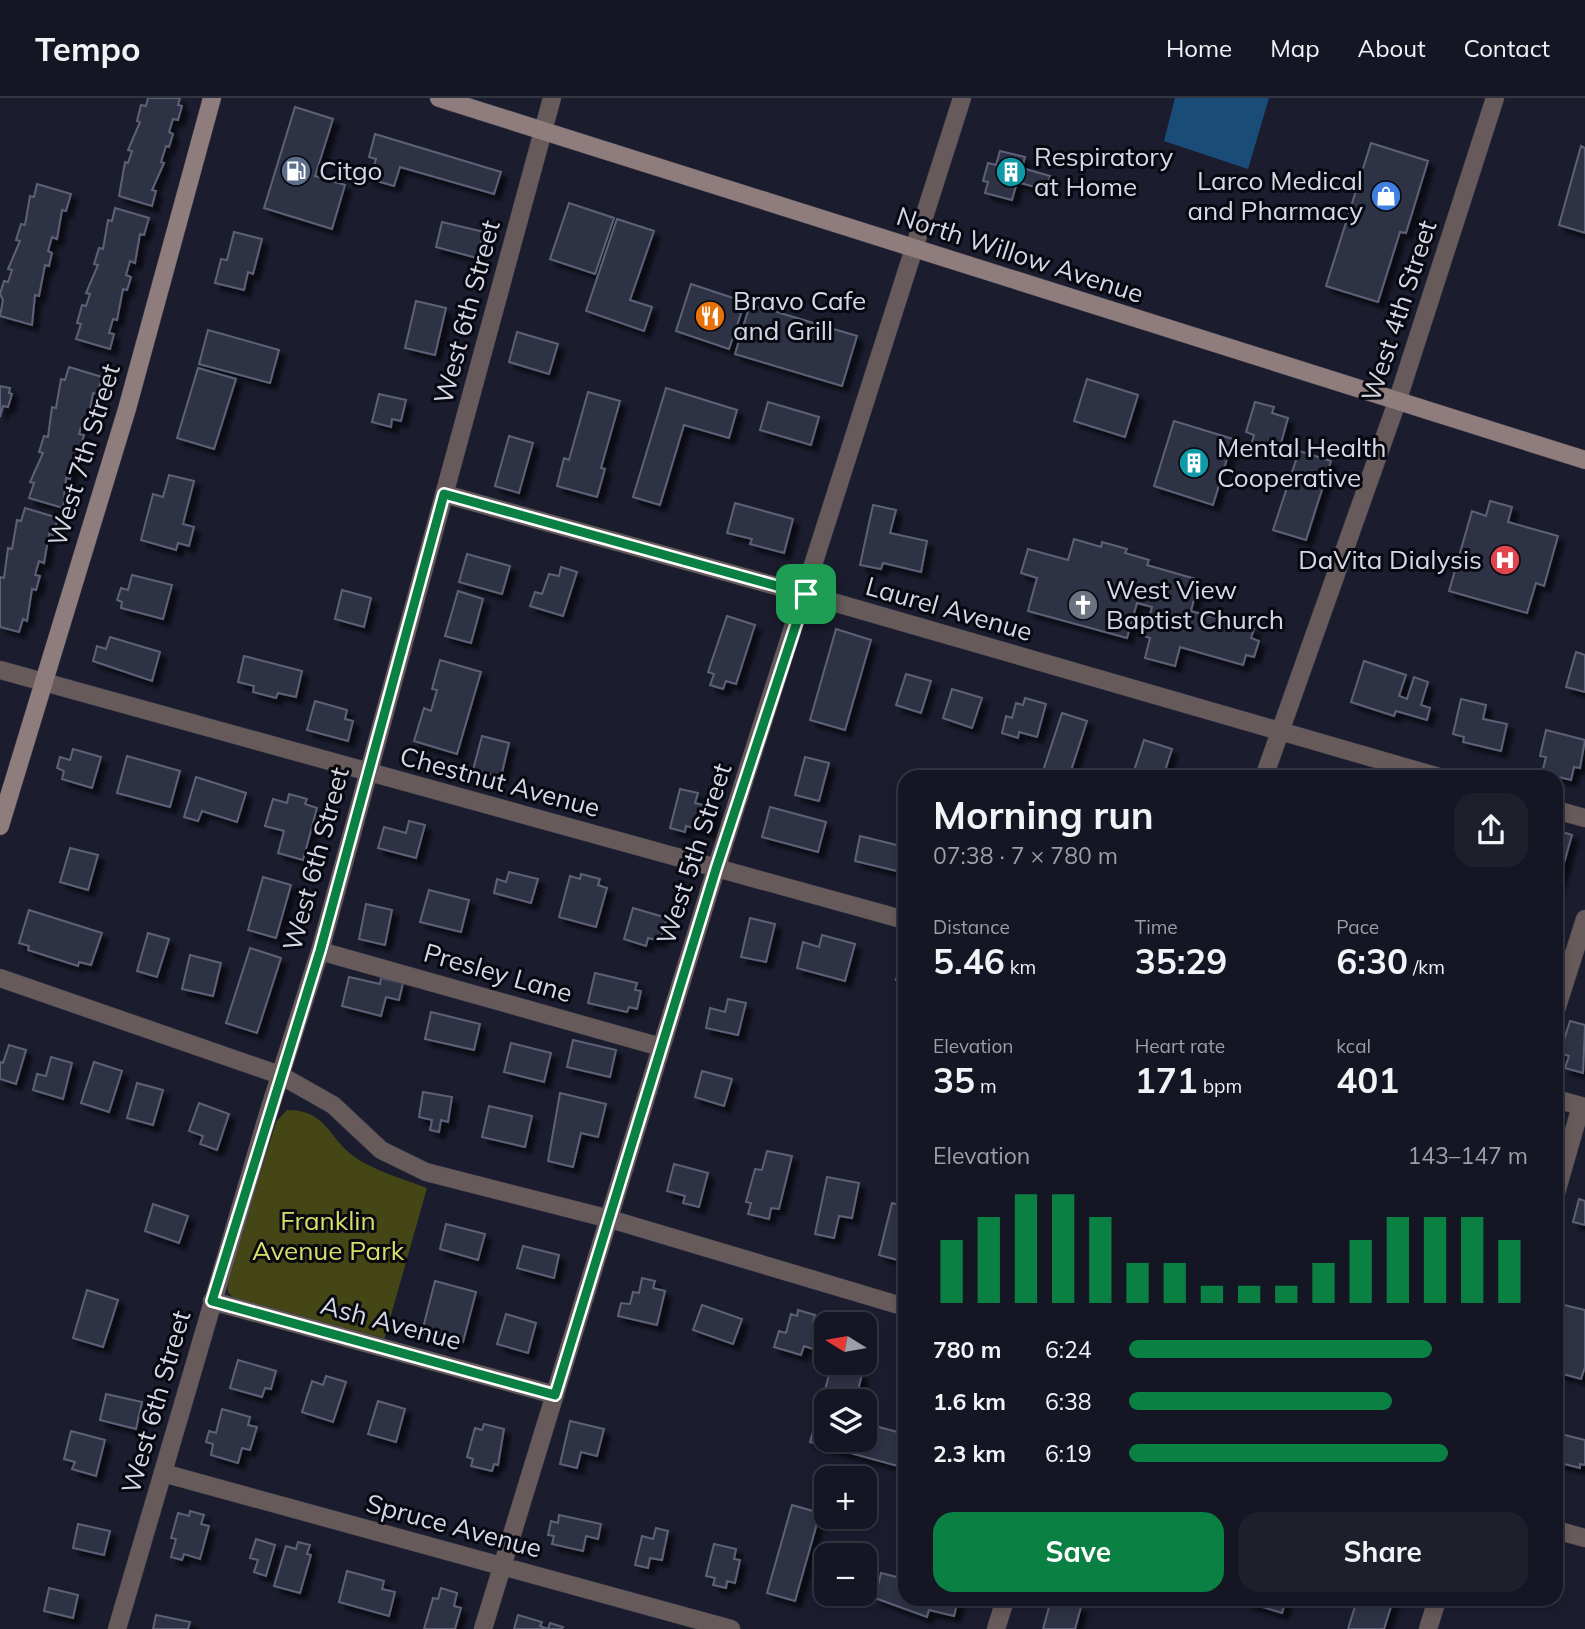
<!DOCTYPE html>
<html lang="en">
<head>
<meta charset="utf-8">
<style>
	:root { --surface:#141623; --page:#1d1f2b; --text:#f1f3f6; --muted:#9d9fa6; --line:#333541; --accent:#0b8043 }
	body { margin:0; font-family:Mulish,sans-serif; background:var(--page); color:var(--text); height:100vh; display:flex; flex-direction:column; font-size:26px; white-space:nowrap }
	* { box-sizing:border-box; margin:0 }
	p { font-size:23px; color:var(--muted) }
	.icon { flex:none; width:38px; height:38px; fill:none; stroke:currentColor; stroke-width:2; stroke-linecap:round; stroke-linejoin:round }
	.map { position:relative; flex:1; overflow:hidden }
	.side { position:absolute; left:898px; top:672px; width:665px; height:836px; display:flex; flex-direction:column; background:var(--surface); border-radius:21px; box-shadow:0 4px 10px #0003,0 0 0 2px var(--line) }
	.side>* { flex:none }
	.needle { width:46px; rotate:281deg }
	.fabs { position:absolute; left:814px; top:1214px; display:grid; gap:14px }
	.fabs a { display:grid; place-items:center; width:63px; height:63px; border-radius:14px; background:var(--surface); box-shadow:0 4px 10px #0003,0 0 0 2px var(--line); font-size:35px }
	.pin { position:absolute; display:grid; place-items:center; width:60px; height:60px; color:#fff; margin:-30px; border-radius:14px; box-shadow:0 4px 10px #0006 }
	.round { display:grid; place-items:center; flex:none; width:74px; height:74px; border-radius:21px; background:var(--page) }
	.head { display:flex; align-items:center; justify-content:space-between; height:119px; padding:0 35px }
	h1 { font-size:38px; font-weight:700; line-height:52px }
	.stats { display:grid; grid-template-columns:repeat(3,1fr); gap:10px; height:119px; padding:7px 35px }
	.stats div { display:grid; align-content:center }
	.stats b { font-size:35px; font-weight:700 }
	.stats small { font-size:19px; font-weight:400 }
	.stats p { font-size:19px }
	.chart { height:196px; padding:14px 35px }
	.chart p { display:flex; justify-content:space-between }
	.chart svg { width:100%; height:126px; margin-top:7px; stroke:var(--accent); stroke-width:6 }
	.button { display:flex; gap:14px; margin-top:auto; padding:14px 35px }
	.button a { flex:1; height:80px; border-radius:21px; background:var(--accent); color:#fff; font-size:28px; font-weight:700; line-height:80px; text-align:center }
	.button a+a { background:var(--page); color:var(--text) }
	ul { padding:0 35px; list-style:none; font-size:23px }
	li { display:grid; grid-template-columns:112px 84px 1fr; align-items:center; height:52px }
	li i { height:18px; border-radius:9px; background:var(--accent) }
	header { display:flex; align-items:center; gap:42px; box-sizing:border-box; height:98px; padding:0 35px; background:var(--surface); border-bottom:2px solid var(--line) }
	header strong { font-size:33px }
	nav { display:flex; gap:38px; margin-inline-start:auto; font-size:24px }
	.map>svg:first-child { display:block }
	.green { fill:#444615 }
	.water { fill:#194d77 }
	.building { fill:#2f3245; stroke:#5d6177; stroke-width:2; filter:url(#shadow) }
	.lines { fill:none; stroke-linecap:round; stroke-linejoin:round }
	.street-casing { stroke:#353748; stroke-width:19 }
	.secondary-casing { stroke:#353748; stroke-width:19 }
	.street { stroke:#665a5a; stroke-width:18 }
	.secondary { stroke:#8f7c7c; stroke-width:18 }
	.route-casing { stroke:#fff; stroke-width:14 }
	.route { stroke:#0b8043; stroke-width:9 }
	.labels { text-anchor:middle; stroke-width:6; stroke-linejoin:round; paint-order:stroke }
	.poi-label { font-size:26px; fill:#d6d8e5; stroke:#070810; text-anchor:start }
	.street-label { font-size:26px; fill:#d6d8e5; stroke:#070810 }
	.park-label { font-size:26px; fill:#d7df69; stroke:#070810 }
</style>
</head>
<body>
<header>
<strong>Tempo</strong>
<nav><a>Home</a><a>Map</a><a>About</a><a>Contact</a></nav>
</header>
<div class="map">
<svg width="1585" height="1531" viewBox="0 0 1585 1531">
	<defs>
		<filter id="shadow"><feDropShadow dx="6" dy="6" stdDeviation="2" flood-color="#0009"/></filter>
	</defs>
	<rect width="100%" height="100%" fill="#1b1d2f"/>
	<path class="green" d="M287,1012C328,1012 328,1041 356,1060C377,1074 404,1081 427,1090L384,1242L234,1201L228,1194L227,1185L276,1024Z"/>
	<path class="water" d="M1175,0H1269L1248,71L1164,43Z"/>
	<path class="building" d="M148,0H180L178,7L182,8L178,22L173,21L169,34L173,36L169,49L166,48L161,64L164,65L152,92L156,93L152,108L119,98L125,64L128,65L132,53L128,52L140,24L137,23L141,7L146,8Z
		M295,9L333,21L315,78L345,87L332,131L264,110Z
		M375,36L501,74L494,96L400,69L394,88L370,81L376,61L369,59Z
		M1371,45L1428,63L1406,135L1400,134L1378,204L1326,188Z
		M1581,48L1585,50V135L1559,127Z
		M1000,53L1025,59L1022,70L1050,78L1046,92L1017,84L1012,102L985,95L988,84L983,83L988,65L996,67Z
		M37,86L71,96L66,113L62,112L57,141L52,139L48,153L52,155L49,168L45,167L39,198L35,197L32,227L0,218L3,202L0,196L4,183L8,184L12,172L8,171L20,143L16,142L21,126L25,127L30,98L34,99Z
		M569,105L614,120L595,176L550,161Z
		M115,110L149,120L144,137L140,136L135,165L130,163L126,177L131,179L127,192L123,191L117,222L113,221L109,235L114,236L110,251L76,241L81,226L77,225L82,207L86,208L90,196L86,195L98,167L94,166L99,150L103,151L108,122L112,123Z
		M617,121L654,133L630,202L652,209L644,233L586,213Z
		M442,124L484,134L477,160L436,149Z
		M234,134L262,141L253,176L248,174L244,192L215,185L221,161L227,162Z
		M691,186L745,204L729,251L676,233Z
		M416,203L446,210L435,257L405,250Z
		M750,206L857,238L842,288L735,256Z
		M208,232L279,252L270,285L199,266Z
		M517,234L558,246L549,276L509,264Z
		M69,269L102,279L97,296L93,295L88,323L83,322L79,336L84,337L80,351L76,350L70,381L66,380L63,410L29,400L34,385L30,384L43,355L39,354L44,338L48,339L52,309L56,310L61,281L65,282Z
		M198,270L236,281L214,351L177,340Z
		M1087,281L1138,297L1125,339L1074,323Z
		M0,288L10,290L9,295L12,296L8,309L3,308L0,319Z
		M666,290L737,312L729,340L684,327L660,407L633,399Z
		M588,294L620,303L601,370L605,371L597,399L557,388L564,360L569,362Z
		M379,296L406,302L401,323L392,321L391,329L372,324Z
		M768,304L819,319L811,347L760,332Z
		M1255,304L1274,309L1272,315L1288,320L1281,345L1269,342L1266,352L1251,348L1254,337L1246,334Z
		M1174,323L1233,341L1213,407L1154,388Z
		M509,338L533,345L519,395L495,388Z
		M1299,353L1331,363L1306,442L1273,432Z
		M169,377L194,383L183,426L194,429L189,448L178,445L176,452L141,442L153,396L163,399Z
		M1490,403L1512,409L1508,424L1558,438L1544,488L1536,485L1527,515L1449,493L1472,413L1486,418Z
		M735,405L793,421L784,455L750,446L752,441L727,435Z
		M873,407L896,412L890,435L927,443L921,474L883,465L881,471L860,467Z
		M25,410L58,420L53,437L49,436L44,465L39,463L35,477L40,478L36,492L32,491L27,523L23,521L19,534L0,529V479L4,480L8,450L12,451L17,422L21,423Z
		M1074,441L1101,449L1102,444L1127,451L1125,455L1149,462L1147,467L1199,482L1191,513L1254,531L1251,540L1259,543L1254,559L1246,557L1243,567L1180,549L1175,568L1145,560L1150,540L1144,538L1152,509L1137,505L1127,540L1028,513L1037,480L1021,475L1028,451L1068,462Z
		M467,456L510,468L502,496L459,484Z
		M561,469L577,474L563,518L530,508L535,494L542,496L549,476L559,478Z
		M132,477L172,487L163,521L121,510L122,504L117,502L121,490L128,492Z
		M342,492L371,500L364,529L335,521Z
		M458,493L483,501L471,545L445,538Z
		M727,518L755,527L736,586L726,583L723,591L710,587L714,576L708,574Z
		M836,531L871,542L845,632L810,622Z
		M110,539L160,554L152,583L93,563L97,548L106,551Z
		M1576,554L1585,557V594L1566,589Z
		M244,558L302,573L296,599L278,595L276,600L253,594L254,588L238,584Z
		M440,562L481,574L457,656L414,643L424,610L431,613L437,592L432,591Z
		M1364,563L1406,577L1399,598L1407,601L1414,579L1428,584L1421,607L1430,610L1427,622L1396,613L1394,618L1351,604Z
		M906,576L931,583L921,615L896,607Z
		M952,591L982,600L972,630L943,620Z
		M1025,600L1046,606L1037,639L1019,634L1018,640L1002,635L1006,618L1012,620L1016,605L1023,607Z
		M1461,601L1486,607L1483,621L1507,626L1501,653L1463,644L1464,639L1453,636Z
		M315,603L347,612L345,621L353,623L348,643L307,632Z
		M1062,615L1087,623L1069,679H1041Z
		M1546,632L1585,642L1580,670L1574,669L1571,682L1542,675L1546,659L1540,658Z
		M482,638L509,645L501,679L473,672Z
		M1144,642L1172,651L1163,679H1132Z
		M73,651L101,659L92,690L62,681L64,673L57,670L60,659L70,662Z
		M127,658L180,673L170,709L117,695Z
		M805,659L829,665L819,703L795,697Z
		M1316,672L1338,677V679H1303V676L1314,679Z
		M196,679L246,695L237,724L202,713L198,723L184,719Z
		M680,691L698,695L695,705L715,710L709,734L686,728L685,734L670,730Z
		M289,696L307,701L305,706L317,710L303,762L278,755L284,733L265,728L273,701L287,705Z
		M770,709L826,724L818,754L762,739Z
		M409,723L425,727L416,760L378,750L384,729L406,735Z
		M1556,732L1572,737L1556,793Z
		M860,738L905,749V775L855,763Z
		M70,750L98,757L88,792L60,784Z
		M509,774L538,781L531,805L494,795L497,781L506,784Z
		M581,776L600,781L598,787L607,790L596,829L559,819L570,778L580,781Z
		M263,779L291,787L276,840L248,832Z
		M429,792L469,802L461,834L420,824Z
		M366,806L392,812L385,847L359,841Z
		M633,810L667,820L660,843L648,840L646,848L624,841Z
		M29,812L102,835L91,867L79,864L78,868L28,852L29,848L19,845Z
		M750,820L775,826L766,864L741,859Z
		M148,835L169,841L157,879L137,873Z
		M822,837L855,846L845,883L797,870L803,844L819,849Z
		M250,850L281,860L257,935L226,925Z
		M904,853H905V884L896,882Z
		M190,857L221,865L213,898L182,891Z
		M595,875L637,885L635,892L641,893L637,911L629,909L627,914L588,905Z
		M349,879L380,886L381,880L403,885L399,902L386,899L381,918L342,908Z
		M728,901L746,905L738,937L706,930L710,910L725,914Z
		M431,914L480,926L474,952L425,941Z
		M1570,923L1585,927L1583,975L1565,970L1569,958L1560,955Z
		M573,942L616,952L610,979L567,969Z
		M511,945L551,955L544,984L504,974Z
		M9,947L26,952L16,986L0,981V964L3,965Z
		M51,959L72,965L63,1001L33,992L37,976L46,978Z
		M94,964L122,973L109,1014L81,1005Z
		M702,973L732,981L724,1008L695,999Z
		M137,985L163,992L153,1027L127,1020Z
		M423,994L452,999L448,1024L441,1022L439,1034L430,1032L432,1022L419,1019Z
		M560,995L606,1006L598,1039L581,1035L573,1069L548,1063Z
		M199,1005L229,1016L217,1052L200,1046L203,1038L189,1033Z
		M489,1008L532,1018L525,1049L482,1039Z
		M767,1053L792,1058L779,1111L771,1110L769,1121L748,1116L751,1105L746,1104L755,1071L762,1072Z
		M674,1066L708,1075L699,1109L683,1105L685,1098L667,1093Z
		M827,1079L859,1085L852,1120L839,1118L834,1140L815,1136Z
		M901,1096L905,1097V1164L879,1157L892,1105L899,1107Z
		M1579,1101L1585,1103V1127L1573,1124Z
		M153,1106L188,1118L179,1145L145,1133Z
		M446,1126L485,1136L478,1162L440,1151Z
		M523,1148L559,1157L554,1180L517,1170Z
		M642,1180L655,1183L653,1190L665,1193L657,1227L618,1218L621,1205L630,1206L633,1194L639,1195Z
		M435,1183L476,1194L463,1244L422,1234Z
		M87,1192L118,1202L103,1249L73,1240Z
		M1560,1206L1585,1212V1269L1581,1281L1556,1274V1223Z
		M702,1207L742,1221L733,1246L693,1232Z
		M798,1212L815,1217L813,1224L820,1226L813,1251L804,1248L801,1257L774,1249L779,1233L786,1235L791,1216L797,1218Z
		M506,1216L536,1225L528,1255L497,1246Z
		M238,1262L276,1273L271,1291L265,1290L262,1299L230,1290Z
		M832,1267L862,1276L855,1304H826V1342H864V1325L905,1336V1370L810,1344Z
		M326,1278L346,1284L333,1324L302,1314L312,1283L323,1287Z
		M106,1296L142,1304L136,1331L100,1322Z
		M378,1303L405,1311L396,1344L368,1336Z
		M222,1311L250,1319L248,1327L257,1329L250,1352L242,1350L238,1365L211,1357L213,1346L206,1344L209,1333L216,1335Z
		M570,1323L604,1331L597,1358L581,1354L577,1370L560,1366Z
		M484,1326L504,1331L498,1367L494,1366L492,1373L471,1368L473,1361L467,1359L475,1330L482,1332Z
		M71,1333L105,1342L96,1378L72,1371L75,1364L64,1361Z
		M1557,1335L1585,1342V1367L1580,1366V1370L1556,1364Z
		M792,1407L820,1415L795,1503L767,1495Z
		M190,1413L204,1417L201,1426L209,1428L200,1461L184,1456L182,1462L171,1459L176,1441L171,1440L178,1415L189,1418Z
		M559,1417L601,1426L598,1441L586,1438L583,1453L552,1446L554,1438L548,1437L551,1423L558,1425Z
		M78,1426L110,1433L104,1457L73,1450Z
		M656,1430L668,1433L662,1462L650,1460L648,1470L635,1467L642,1438L653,1441Z
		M256,1441L275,1447L266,1478L254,1474L258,1462L250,1460Z
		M298,1444L310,1447L307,1456L311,1457L300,1495L274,1488L286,1448L296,1451Z
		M714,1446L736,1451L734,1461L740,1462L735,1485L727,1483L726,1490L713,1487L715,1480L706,1478Z
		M347,1473L384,1483L382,1491L395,1494L389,1518L339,1504Z
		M881,1475L905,1481V1502H958L954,1518L929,1512L927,1519L875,1500Z
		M49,1490L78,1497L73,1520L44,1513Z
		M441,1490L457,1495L454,1508L461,1510L455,1531H424L433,1500L438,1501Z
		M1051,1502L1081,1509L1075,1531H1043Z
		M1247,1502H1286L1282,1515L1246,1504Z
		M1357,1502H1393L1384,1531H1348Z
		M156,1517L190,1524L188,1531H153Z
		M518,1517L542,1524L540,1528L548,1531L550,1525L563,1529L562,1531H514Z"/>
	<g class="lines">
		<g class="street-casing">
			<path id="street" d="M444,396L805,496L1439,679
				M0,572L905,822
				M1264,679L1397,304L1495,0
				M1556,712L1585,720
				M320,853L661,949
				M0,880L280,977L333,1007L381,1052L426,1074L610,1121L905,1209
				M1556,912L1585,821
				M1556,1001L1585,1009
				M1556,1095L1581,1008
				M212,1203L555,1297
				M163,1375L731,1531
				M1556,1432L1585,1440
				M117,1531L268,1016L320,853L552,0
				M483,1531L716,771L962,0
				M996,1531L1005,1502
				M1428,1531L1437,1502"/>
		</g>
		<g class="secondary-casing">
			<path id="secondary" d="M439,0L1585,362
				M0,728L127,311L212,0"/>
		</g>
		<use href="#street" class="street"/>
		<use href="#secondary" class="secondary"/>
	</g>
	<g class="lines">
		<g class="route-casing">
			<path id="route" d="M444,396L806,496L716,771L555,1297L212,1203L320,853Z"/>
		</g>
		<use href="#route" class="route"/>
	</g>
	<defs>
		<g id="fuel-disc" transform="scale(1.575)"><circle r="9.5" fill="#5c6f8a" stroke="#070810"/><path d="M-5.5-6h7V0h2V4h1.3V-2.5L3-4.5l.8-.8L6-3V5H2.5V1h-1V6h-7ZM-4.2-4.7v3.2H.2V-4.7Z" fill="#fff"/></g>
		<g id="building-disc" transform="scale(1.575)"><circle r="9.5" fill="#0f9aa8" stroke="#070810"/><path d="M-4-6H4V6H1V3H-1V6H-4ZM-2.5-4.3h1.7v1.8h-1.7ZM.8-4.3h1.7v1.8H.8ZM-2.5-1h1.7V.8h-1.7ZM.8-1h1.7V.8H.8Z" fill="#fff"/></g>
		<g id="shop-disc" transform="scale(1.575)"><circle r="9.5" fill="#3f7fe0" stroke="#070810"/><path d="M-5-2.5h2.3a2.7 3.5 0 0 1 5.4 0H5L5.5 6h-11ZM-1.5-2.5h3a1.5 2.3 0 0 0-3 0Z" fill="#fff"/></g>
		<g id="restaurant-disc" transform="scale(1.575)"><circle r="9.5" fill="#e8710a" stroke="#070810"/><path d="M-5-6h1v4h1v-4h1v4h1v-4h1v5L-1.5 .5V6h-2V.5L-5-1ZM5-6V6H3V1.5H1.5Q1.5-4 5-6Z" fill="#fff"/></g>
		<g id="hospital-disc" transform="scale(1.575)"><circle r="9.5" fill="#e0444e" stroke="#070810"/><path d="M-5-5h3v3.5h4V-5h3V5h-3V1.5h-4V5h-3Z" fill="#fff"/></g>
		<g id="church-disc" transform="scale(1.575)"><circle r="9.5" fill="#6b7280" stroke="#070810"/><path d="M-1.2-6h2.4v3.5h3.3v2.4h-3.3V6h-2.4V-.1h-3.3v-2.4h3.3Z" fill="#fff"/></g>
	</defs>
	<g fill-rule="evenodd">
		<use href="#fuel-disc" x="296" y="73"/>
		<use href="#building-disc" x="1011" y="74"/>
		<use href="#shop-disc" x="1386" y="98"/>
		<use href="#restaurant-disc" x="710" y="218"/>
		<use href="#building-disc" x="1194" y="365"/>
		<use href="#hospital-disc" x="1505" y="462"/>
		<use href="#church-disc" x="1083" y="507"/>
	</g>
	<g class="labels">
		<g class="poi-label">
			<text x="1034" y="68">Respiratory<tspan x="1034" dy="30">at Home</tspan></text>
			<text x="319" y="82">Citgo</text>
			<text x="1363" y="92" text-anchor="end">Larco Medical<tspan x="1363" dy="30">and Pharmacy</tspan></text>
			<text x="733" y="212">Bravo Cafe<tspan x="733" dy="30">and Grill</tspan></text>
			<text x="1217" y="359">Mental Health<tspan x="1217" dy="30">Cooperative</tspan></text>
			<text x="1482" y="471" text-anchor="end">DaVita Dialysis</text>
			<text x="1106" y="501">West View<tspan x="1106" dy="30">Baptist Church</tspan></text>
		</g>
		<g class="street-label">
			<text transform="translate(1020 157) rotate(18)" y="9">North Willow Avenue</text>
			<text transform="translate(1399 213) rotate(-72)" y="9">West 4th Street</text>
			<text transform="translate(467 214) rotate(-75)" y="9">West 6th Street</text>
			<text transform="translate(84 357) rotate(-73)" y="9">West 7th Street</text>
			<text transform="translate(949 511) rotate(16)" y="9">Laurel Avenue</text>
			<text transform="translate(500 684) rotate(15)" y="9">Chestnut Avenue</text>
			<text transform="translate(694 756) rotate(-72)" y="9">West 5th Street</text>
			<text transform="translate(316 761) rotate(-75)" y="9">West 6th Street</text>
			<text transform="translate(498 875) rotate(16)" y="9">Presley Lane</text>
			<text transform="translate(391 1225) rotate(15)" y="9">Ash Avenue</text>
			<text transform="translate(156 1304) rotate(-74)" y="9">West 6th Street</text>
			<text transform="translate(454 1428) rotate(15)" y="9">Spruce Avenue</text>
		</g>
		<g class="park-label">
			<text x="328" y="1132">Franklin<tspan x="328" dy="30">Avenue Park</tspan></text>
		</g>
	</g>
</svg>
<div class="fabs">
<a><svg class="needle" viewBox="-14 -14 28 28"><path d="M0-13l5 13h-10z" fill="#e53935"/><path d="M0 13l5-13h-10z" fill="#9d9fa6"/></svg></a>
<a><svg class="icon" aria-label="layers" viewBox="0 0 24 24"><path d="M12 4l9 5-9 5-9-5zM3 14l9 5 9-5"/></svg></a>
<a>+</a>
<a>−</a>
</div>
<div class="pin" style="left:806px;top:496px;background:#1e9e55"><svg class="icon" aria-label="arrive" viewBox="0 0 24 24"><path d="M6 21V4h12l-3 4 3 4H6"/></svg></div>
<section class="side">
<div class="head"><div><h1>Morning run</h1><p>07:38 · 7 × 780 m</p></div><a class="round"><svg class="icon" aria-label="share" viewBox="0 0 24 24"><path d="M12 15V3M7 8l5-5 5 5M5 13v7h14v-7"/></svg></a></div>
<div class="stats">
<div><p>Distance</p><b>5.46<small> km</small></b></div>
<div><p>Time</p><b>35:29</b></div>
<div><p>Pace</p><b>6:30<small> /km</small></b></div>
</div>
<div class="stats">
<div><p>Elevation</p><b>35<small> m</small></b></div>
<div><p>Heart rate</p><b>171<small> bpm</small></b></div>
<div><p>kcal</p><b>401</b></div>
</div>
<div class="chart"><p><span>Elevation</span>143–147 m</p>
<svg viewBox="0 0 160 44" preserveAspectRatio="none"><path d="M5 44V22M15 44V14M25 44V6M35 44V6M45 44V14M55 44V30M65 44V30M75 44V38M85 44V38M95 44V38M105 44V30M115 44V22M125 44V14M135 44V14M145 44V14M155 44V22"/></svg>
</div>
<ul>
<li><b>780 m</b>6:24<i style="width:76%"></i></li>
<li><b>1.6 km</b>6:38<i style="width:66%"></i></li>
<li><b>2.3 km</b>6:19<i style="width:80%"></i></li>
</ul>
<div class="button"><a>Save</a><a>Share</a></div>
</section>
</div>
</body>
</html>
